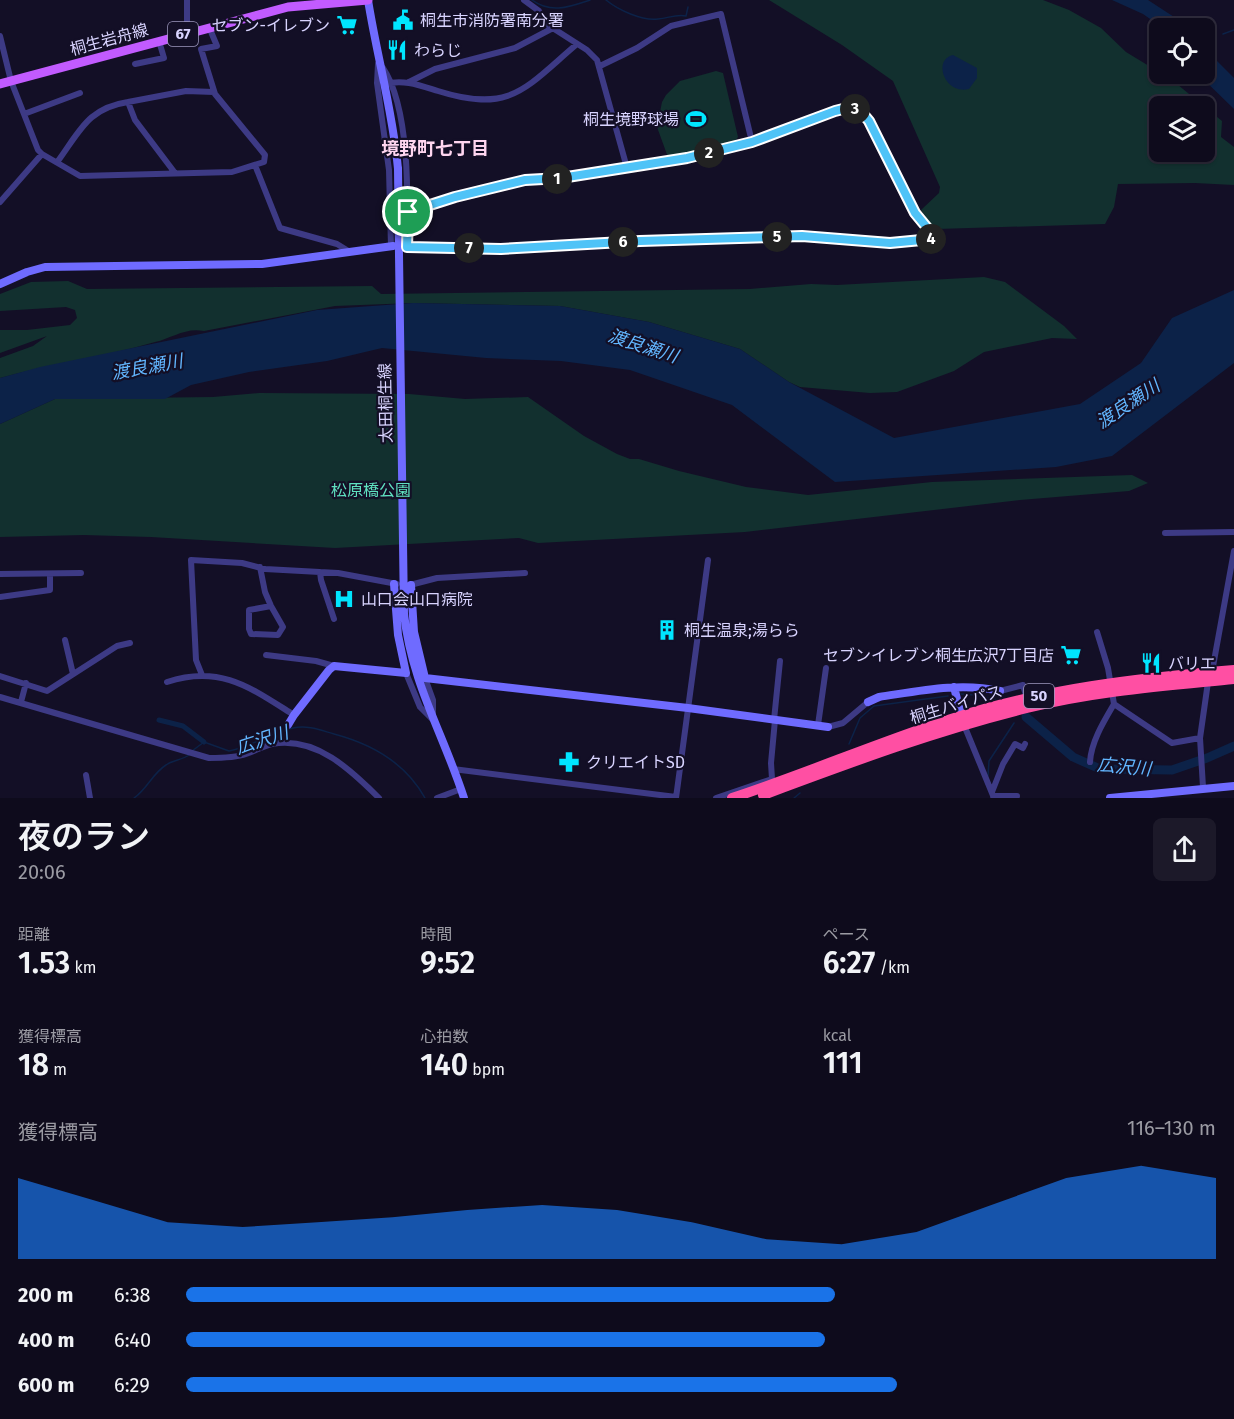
<!DOCTYPE html>
<html lang="ja">
<head>
<meta charset="utf-8">
<style>
	:root { --surface:#0e0b1c; --page:#1c1929; --text:#f1f3f6; --muted:#9b9ba3; --line:#2e2b3b; --accent:#1a73e8 }
	body { margin:0; font-family:"Fira Sans","Noto Sans JP",sans-serif; background:var(--page); color:var(--text); height:100vh; display:flex; flex-direction:column; font-size:22px; white-space:nowrap }
	* { box-sizing:border-box; margin:0 }
	p { font-size:20px; color:var(--muted) }
	.icon { flex:none; width:33px; height:33px; fill:none; stroke:currentColor; stroke-width:2; stroke-linecap:round; stroke-linejoin:round }
	.map { position:relative; height:798px; overflow:hidden }
	.details { display:flex; flex-direction:column; background:var(--surface); flex:1 }
	.details>* { flex:none }
	.buttons { position:absolute; left:1149px; top:18px; display:grid; gap:12px }
	.buttons a { display:grid; place-items:center; width:66px; height:66px; border-radius:9px; background:var(--surface); box-shadow:0 2px 4px #0004,0 0 0 2px var(--line); font-size:30px }
	.pin { position:absolute; display:grid; place-items:center; width:51px; height:51px; color:#fff; margin:-26px; border:3px solid #fff; border-radius:50%; box-shadow:0 2px 6px #0007 }
	.km { position:absolute; width:30px; height:30px; margin:-15px; border-radius:50%; background:#222; color:#fff; font-size:16px; line-height:30px; text-align:center }
	.round { display:grid; place-items:center; flex:none; width:63px; height:63px; border-radius:9px; background:var(--page) }
	.overview { display:flex; align-items:center; justify-content:space-between; height:102px; padding:0 18px }
	h1 { font-size:33px; font-weight:600; line-height:45px }
	.metrics { display:grid; grid-template-columns:repeat(3,1fr); gap:9px; height:102px; padding:6px 18px }
	.metrics div { display:grid; align-content:center }
	.metrics b { font-size:30px; font-weight:600 }
	.metrics small { font-size:16px; font-weight:400 }
	.metrics p { font-size:16px }
	.chart { height:168px; padding:12px 18px }
	.chart p { display:flex; justify-content:space-between }
	.chart svg { width:100%; height:108px; margin-top:6px; fill:var(--accent); opacity:.7 }
	ul { padding:0 18px; list-style:none; font-size:20px }
	li { display:grid; grid-template-columns:96px 72px 1fr; align-items:center; height:45px }
	li i { height:15px; border-radius:8px; background:var(--accent) }
	.map>svg:first-child { display:block }
	.green { fill:#12302f; fill-rule:evenodd }
	.water { fill:#0c2248 }
	.lines { fill:none; stroke-linecap:round; stroke-linejoin:round }
	.stream { stroke:#0c2248; stroke-width:1.5 }
	.canal { stroke:#0c2248; stroke-width:5 }
	.river { stroke:#0c2248; stroke-width:9 }
	.street { stroke:#3d3a85; stroke-width:6 }
	.secondary { stroke:#6f6bff; stroke-width:8 }
	.primary { stroke:#c25bff; stroke-width:9 }
	.highway { stroke:#ff4fa3; stroke-width:10 }
	.secondary-bridge { stroke:#6f6bff; stroke-width:8 }
	.route-casing { stroke:#fff; stroke-width:12 }
	.route { stroke:#4fc3f7; stroke-width:8 }
	.labels { text-anchor:middle; stroke-width:4.5; stroke-linejoin:round; paint-order:stroke }
	.shield { fill:#130f26; stroke:#9e99be; stroke-width:1.5 }
	.shield-label { font-size:15px; font-weight:bold; fill:#d9d4ff }
	.poi-label { font-size:16px; fill:#d9d4ff; stroke:#130f26; text-anchor:start }
	.street-label { font-size:16px; fill:#d9d4ff; stroke:#130f26 }
	.park-label { font-size:16px; fill:#5fe0c0; stroke:#130f26 }
	.neighbourhood-label { font-size:18px; font-weight:bold; fill:#ffd6f0; stroke:#130f26 }
	.water-label { font-size:18px; font-style:italic; fill:#62b6ff; stroke:#130f26 }
</style>
</head>
<body>
<div class="map">
<svg width="1234" height="798" viewBox="0 0 1234 798">
	<rect width="100%" height="100%" fill="#130f26"/>
	<path class="green" d="M769,0H1043L1069,10L1101,28L1126,52L1172,80L1222,121L1221,137L1234,147V185L1195,183L1118,184L1114,207L1105,224L937,229L935,232L921,210L939,193L940,187L893,81L842,45ZM1160,106H1204V152H1160Z
		M716,71L723,73L738,137L733,144L669,160L657,127L662,102L666,95L680,81Z
		M984,277L1005,282L1064,326L1077,339L1052,338L984,352L954,371L897,392L870,393L800,387L789,382L740,349L649,322L560,306L413,303L335,306L204,331C186,327 172,338 155,342C104,357 51,364 0,378V358L33,346L47,336L0,353V330H27L70,325L77,318L75,310L66,307L0,311V294L31,282L68,281L87,289L372,286L381,294L750,289L811,284L837,285Z
		M259,393L409,394L465,399L528,397L584,436L617,454L630,459H639L679,471L746,487L808,495L932,482L1132,475L1148,483L1129,491L1020,500L745,532L538,543L519,538L335,548L151,537L84,535L0,537V424L55,399L213,397Z"/>
	<path class="water" d="M1112,0H1148L1191,28H1163L1143,14Z
		M1210,54L1234,78V109L1198,74H1204L1205,57Z
		M953,55L977,68V78L969,89C945,95 932,60 953,55Z
		M1234,290V363L1112,456L1056,467L835,482L732,405L630,370L561,361L486,358L382,348L327,361L249,372L191,385L165,399H55L0,424V378L40,367L317,310L413,303L560,306L649,322L740,349L789,382L894,438L1080,404L1141,363L1172,318Z"/>
	<g class="lines">
		<path class="stream" d="M532,0C551,14 569,7 590,0
			M606,0C618,10 642,21 658,19C669,18 676,14 686,16L688,7
			M1223,34L1234,30
			M961,694L974,695L995,699
			M849,744L860,718L874,706L948,696
			M192,751L204,742L229,751C251,747 271,732 293,728C308,725 320,730 334,734C372,744 405,762 425,798
			M988,776L989,761L1014,723
			M134,798C147,789 153,773 166,765C173,760 182,760 189,755
			M794,798L800,793"/>
		<path class="canal" d="M159,720L183,726L204,742"/>
		<path class="river" d="M1026,717L1073,757L1100,769L1172,770L1207,758L1234,746"/>
		<path class="street" d="M187,0V33
			M524,0L539,11L548,25L587,50L597,60L627,168
			M0,36L11,81L38,150L42,154L80,176L232,172L264,162L265,155L215,94L201,49L217,46L209,27
			M135,64L164,58L159,41
			M378,64L377,83L389,170L391,247
			M600,66L637,48L671,26L721,14L752,142
			M383,68C410,108 408,198 407,247
			M409,82L435,69L515,48L553,28
			M384,84C404,79 419,85 438,91C511,114 525,88 577,44
			M24,114L80,93
			M58,161C80,131 88,108 128,102
			M255,165L280,228L337,244L350,252
			M175,173L135,120L128,102L186,91L214,92
			M0,202L42,154
			M408,211L455,197L525,180L561,178L687,158L752,142L835,111L851,107L864,115L869,121L915,213L929,230L932,239
			M1165,533L1234,532
			M260,567L265,592L271,606L283,627L278,635L251,634L249,629V610L271,606
			M320,572L321,580L334,619
			M0,574L81,573
			M410,585L437,578L525,573
			M0,597L50,590V574
			M65,640L73,674
			M266,655L316,661L334,666
			M1212,672L1234,551
			M406,673L420,707L432,719
			M202,675L196,660L191,560L242,563L265,569L338,573L397,584
			M0,676L47,691L117,646L130,643
			M425,678L433,700V713
			M167,682C220,664 251,688 294,715
			M1000,691L1023,685L1027,699
			M0,697L209,758C221,758 235,758 246,754C255,751 263,746 272,744C316,736 351,770 379,798
			M21,702L26,683
			M1114,704L1172,743L1200,738
			M774,720L780,661
			M818,725L826,668
			M964,725L994,798
			M828,727L843,723L868,702
			M1090,762C1091,742 1104,721 1114,704L1108,668L1097,632
			M453,769L676,797
			M86,775L90,798
			M1203,787L1200,738L1208,682
			M992,792L1003,764L1015,744L1023,748L1025,744
			M993,796H1017
			M437,798L461,789
			M676,798L708,560
			M716,798L772,779L771,763L775,720"/>
		<path class="secondary" d="M368,0C377,57 393,112 398,169
			M406,247L501,249L640,241L802,236L889,242L932,239
			M399,255L404,614C412,684 443,733 464,798
			M0,284L27,272L45,267L262,264L393,246
			M411,585L414,632L425,678L688,708L828,727
			M954,687L962,719
			M868,702L879,697C919,691 960,682 1000,691
			M288,725L294,715L329,670L334,666L406,673L398,635L394,584
			M1110,798L1234,786"/>
		<path class="primary" d="M0,84L288,7L368,0"/>
		<path class="highway" d="M763,795C849,763 937,730 1027,708C1095,691 1164,686 1234,679
			M732,798C805,774 877,743 951,719C1042,689 1139,678 1234,670"/>
		<path class="secondary-bridge" d="M398,169L399,255"/>
	</g>
	<g class="lines">
		<g class="route-casing">
			<path id="route" d="M851,107L864,115L869,121L915,213L929,230L932,239L890,243L802,236L640,241L501,249L407,247L408,212L455,197L525,180L561,178L687,158L752,142L835,111Z"/>
		</g>
		<use href="#route" class="route"/>
	</g>
	<defs>
		<g id="civic-bare" transform="scale(1.62)"><path d="M-.6-6.5H3V-4.5H.6V-3L4-1V1h2V6H-6V1h2V-1L-.6-3ZM-1.2 2.5V6h2.4V2.5Z" fill="#00e5ff" stroke="#130f26" stroke-width="2.5" paint-order="stroke"/></g>
		<g id="supermarket-bare" transform="scale(1.62)"><path d="M-6-5.5h2.5l.6 2H6L4.5 2H-2.5L-4.4-4H-6ZM-1.5 3.2a1.3 1.3 0 1 0 .1 0ZM3 3.2a1.3 1.3 0 1 0 .1 0Z" fill="#00e5ff" stroke="#130f26" stroke-width="2.5" paint-order="stroke"/></g>
		<g id="restaurant-bare" transform="scale(1.62)"><path d="M-5-6h1v4h1v-4h1v4h1v-4h1v5L-1.5 .5V6h-2V.5L-5-1ZM5-6V6H3V1.5H1.5Q1.5-4 5-6Z" fill="#00e5ff" stroke="#130f26" stroke-width="2.5" paint-order="stroke"/></g>
		<g id="stadium-bare" transform="scale(1.62)"><path d="M0-5a6.5 5 0 1 0 0 10a6.5 5 0 1 0 0-10ZM-3.5-1.8h7v3.6h-7Z" fill="#00e5ff" stroke="#130f26" stroke-width="2.5" paint-order="stroke"/></g>
		<g id="hospital-bare" transform="scale(1.62)"><path d="M-5-5h3v3.5h4V-5h3V5h-3V1.5h-4V5h-3Z" fill="#00e5ff" stroke="#130f26" stroke-width="2.5" paint-order="stroke"/></g>
		<g id="building-bare" transform="scale(1.62)"><path d="M-4-6H4V6H1V3H-1V6H-4ZM-2.5-4.3h1.7v1.8h-1.7ZM.8-4.3h1.7v1.8H.8ZM-2.5-1h1.7V.8h-1.7ZM.8-1h1.7V.8H.8Z" fill="#00e5ff" stroke="#130f26" stroke-width="2.5" paint-order="stroke"/></g>
		<g id="pharmacy-bare" transform="scale(1.62)"><path d="M-2-6h4v4h4v4h-4v4h-4v-4h-4v-4h4Z" fill="#00e5ff" stroke="#130f26" stroke-width="2.5" paint-order="stroke"/></g>
	</defs>
	<g fill-rule="evenodd">
		<use href="#civic-bare" x="403" y="20"/>
		<use href="#supermarket-bare" x="347" y="25"/>
		<use href="#restaurant-bare" x="397" y="50"/>
		<use href="#stadium-bare" x="696" y="119"/>
		<use href="#hospital-bare" x="344" y="599"/>
		<use href="#building-bare" x="667" y="630"/>
		<use href="#supermarket-bare" x="1071" y="655"/>
		<use href="#restaurant-bare" x="1151" y="663"/>
		<use href="#pharmacy-bare" x="569" y="762"/>
	</g>
	<g class="labels">
		<g class="shield">
			<rect x="168" y="22" width="30" height="24" rx="4.5"/>
			<rect x="1024" y="684" width="30" height="24" rx="4.5"/>
		</g>
		<g class="shield-label">
			<text x="183" y="39">67</text>
			<text x="1039" y="701">50</text>
		</g>
		<g class="poi-label">
			<text x="420" y="26">桐生市消防署南分署</text>
			<text x="330" y="31" text-anchor="end">セブン-イレブン</text>
			<text x="414" y="56">わらじ</text>
			<text x="679" y="125" text-anchor="end">桐生境野球場</text>
			<text x="361" y="605">山口会山口病院</text>
			<text x="684" y="636">桐生温泉;湯らら</text>
			<text x="1054" y="661" text-anchor="end">セブンイレブン桐生広沢7丁目店</text>
			<text x="1168" y="669">バリエ</text>
			<text x="586" y="768">クリエイトSD</text>
		</g>
		<g class="street-label">
			<text transform="translate(109 39) rotate(-15)" y="6">桐生岩舟線</text>
			<text transform="translate(385 403) rotate(-91)" y="6">太田桐生線</text>
			<text transform="translate(956 704) rotate(-17)" y="6">桐生バイパス</text>
		</g>
		<g class="park-label">
			<text x="371" y="496">松原橋公園</text>
		</g>
		<g class="neighbourhood-label">
			<text x="435" y="155">境野町七丁目</text>
		</g>
		<g class="water-label">
			<text transform="translate(643 346) rotate(18)" y="6">渡良瀬川</text>
			<text transform="translate(147 367) rotate(-10)" y="6">渡良瀬川</text>
			<text transform="translate(1128 404) rotate(-34)" y="6">渡良瀬川</text>
			<text transform="translate(262 740) rotate(-18)" y="6">広沢川</text>
			<text transform="translate(1124 767) rotate(5)" y="6">広沢川</text>
		</g>
	</g>
</svg>
<div class="buttons">
<a><svg class="icon" aria-label="locate" viewBox="0 0 24 24"><circle cx="12" cy="12" r="6"/><path d="M12 2v4M12 18v4M2 12h4M18 12h4"/></svg></a>
<a><svg class="icon" aria-label="layers" viewBox="0 0 24 24"><path d="M12 4l9 5-9 5-9-5zM3 14l9 5 9-5"/></svg></a>
</div>
<div class="pin" style="left:408px;top:212px;background:#1e9e55"><svg class="icon" aria-label="arrive" viewBox="0 0 24 24"><path d="M6 21V4h12l-3 4 3 4H6"/></svg></div>
<b class="km" style="left:557px;top:179px">1</b>
<b class="km" style="left:709px;top:153px">2</b>
<b class="km" style="left:855px;top:109px">3</b>
<b class="km" style="left:931px;top:239px">4</b>
<b class="km" style="left:777px;top:237px">5</b>
<b class="km" style="left:623px;top:242px">6</b>
<b class="km" style="left:469px;top:248px">7</b>
</div>
<section class="details">
<div class="overview"><div><h1>夜のラン</h1><p>20:06</p></div><a class="round"><svg class="icon" aria-label="share" viewBox="0 0 24 24"><path d="M12 15V3M7 8l5-5 5 5M5 13v7h14v-7"/></svg></a></div>
<div class="metrics">
<div><p>距離</p><b>1.53<small> km</small></b></div>
<div><p>時間</p><b>9:52</b></div>
<div><p>ペース</p><b>6:27<small> /km</small></b></div>
</div>
<div class="metrics">
<div><p>獲得標高</p><b>18<small> m</small></b></div>
<div><p>心拍数</p><b>140<small> bpm</small></b></div>
<div><p>kcal</p><b>111</b></div>
</div>
<div class="chart"><p><span>獲得標高</span>116–130 m</p>
<svg viewBox="0 0 160 44" preserveAspectRatio="none"><path d="M0 44V11L10 20L20 29L30 31L40 29L50 27L60 24L70 22L80 24L90 29L100 36L110 38L120 33L130 22L140 11L150 6L160 11V44z"/></svg>
</div>
<ul>
<li><b>200 m</b>6:38<i style="width:63%"></i></li>
<li><b>400 m</b>6:40<i style="width:62%"></i></li>
<li><b>600 m</b>6:29<i style="width:69%"></i></li>
</ul>
</section>
</body>
</html>
